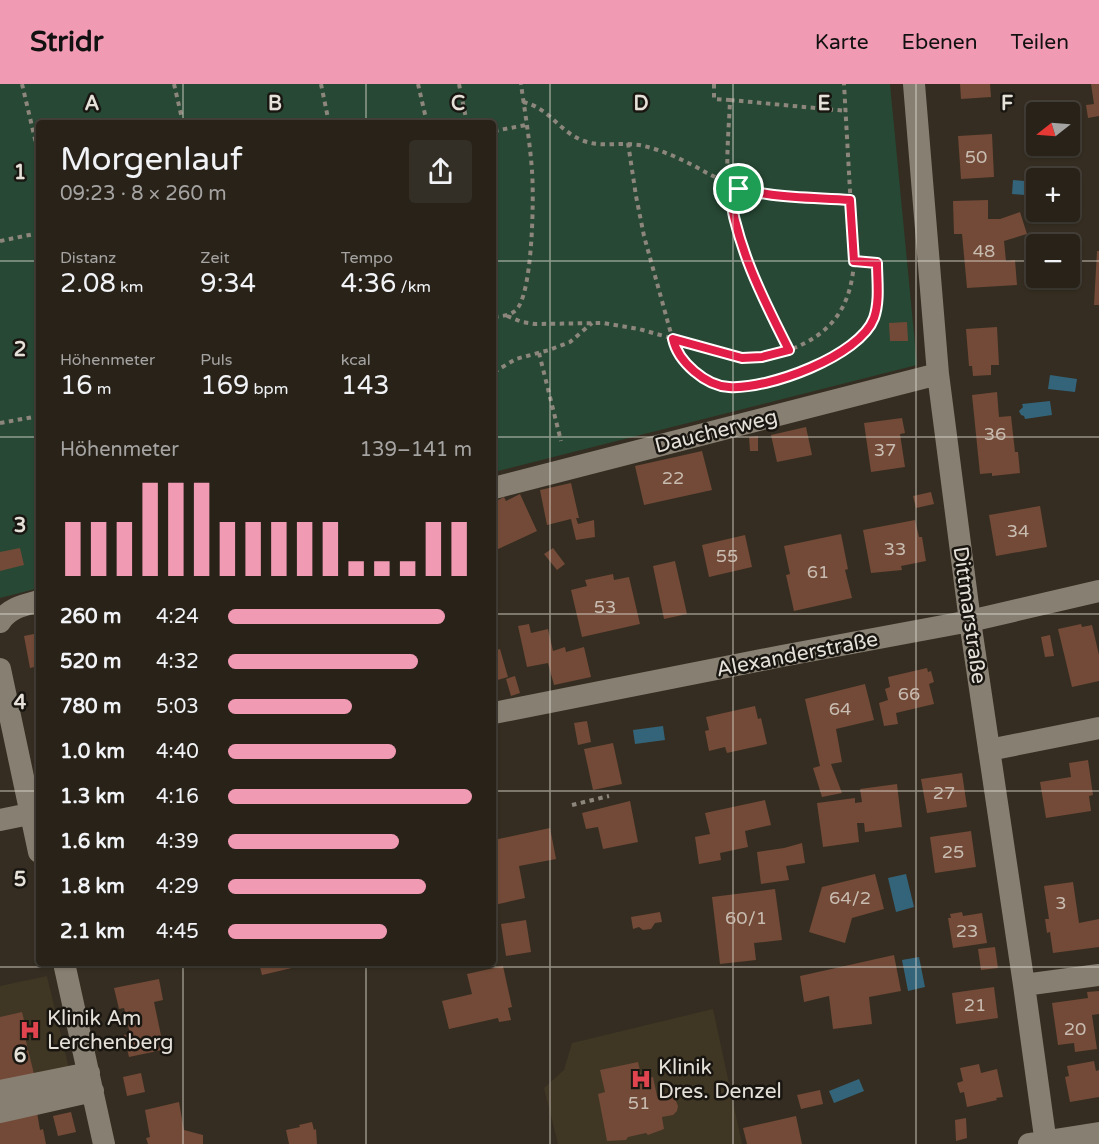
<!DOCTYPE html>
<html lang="de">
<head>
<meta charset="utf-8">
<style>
	:root { --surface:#282219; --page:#342f26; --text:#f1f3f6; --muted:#a5a4a2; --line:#443f38; --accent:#f19ab4 }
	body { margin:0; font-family:"Varela Round",sans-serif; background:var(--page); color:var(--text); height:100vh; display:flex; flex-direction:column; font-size:22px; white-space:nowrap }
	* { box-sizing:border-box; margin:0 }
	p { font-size:20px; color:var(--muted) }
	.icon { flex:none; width:33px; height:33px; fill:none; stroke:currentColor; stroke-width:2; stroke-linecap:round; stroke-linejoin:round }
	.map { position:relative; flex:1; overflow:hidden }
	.panel { position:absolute; left:36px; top:36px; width:460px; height:846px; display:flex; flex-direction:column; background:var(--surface); border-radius:6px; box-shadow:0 2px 4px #0004,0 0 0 2px var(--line) }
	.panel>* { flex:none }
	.needle { width:39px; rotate:253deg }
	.fabs { position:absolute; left:1026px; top:18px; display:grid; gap:12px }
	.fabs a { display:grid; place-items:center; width:54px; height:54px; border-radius:6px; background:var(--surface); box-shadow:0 2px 4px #0004,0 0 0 2px var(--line); font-size:30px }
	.pin { position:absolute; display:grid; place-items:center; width:51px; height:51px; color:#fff; margin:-26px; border:3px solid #fff; border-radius:50%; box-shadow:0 2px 6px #0007 }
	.round { display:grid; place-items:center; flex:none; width:63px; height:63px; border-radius:6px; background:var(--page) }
	.summary { display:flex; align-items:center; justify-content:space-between; height:102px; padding:0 24px }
	h1 { font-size:33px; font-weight:600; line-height:45px }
	.stats { display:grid; grid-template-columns:repeat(3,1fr); gap:9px; height:102px; padding:6px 24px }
	.stats div { display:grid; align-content:center }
	.stats b { font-size:26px; font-weight:600 }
	.stats small { font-size:16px; font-weight:400 }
	.stats p { font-size:16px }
	.chart { height:168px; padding:12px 24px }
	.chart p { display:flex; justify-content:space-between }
	.chart svg { width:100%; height:108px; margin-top:6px; stroke:var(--accent); stroke-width:6 }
	ul { padding:0 24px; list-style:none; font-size:20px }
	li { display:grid; grid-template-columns:96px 72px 1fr; align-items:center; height:45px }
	li i { height:15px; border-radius:8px; background:var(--accent) }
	header { display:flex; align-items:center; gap:36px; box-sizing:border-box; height:84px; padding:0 30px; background:var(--accent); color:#111 }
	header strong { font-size:28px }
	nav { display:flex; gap:33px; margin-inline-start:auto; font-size:21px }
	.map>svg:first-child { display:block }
	.built { fill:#3f3624 }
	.green { fill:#274834 }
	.water { fill:#346479 }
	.building { fill:#724a37 }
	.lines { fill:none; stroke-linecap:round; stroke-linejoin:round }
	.path { stroke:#8c867c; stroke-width:4; stroke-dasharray:4.5 4.5; stroke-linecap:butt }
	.minor { stroke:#877f71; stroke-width:22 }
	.route-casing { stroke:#fff; stroke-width:12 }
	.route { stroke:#e11d48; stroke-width:8 }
	.grid { fill:none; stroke:#e5e1d9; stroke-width:1.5; stroke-opacity:0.55 }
	.labels { text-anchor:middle; stroke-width:5; stroke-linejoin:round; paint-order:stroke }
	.number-label { font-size:18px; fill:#c8bbb0 }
	.street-label { font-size:21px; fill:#e5e1d9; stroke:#191611 }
	.poi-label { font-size:21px; fill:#e5e1d9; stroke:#191611; text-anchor:start }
	.grid-label { font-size:20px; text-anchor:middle; font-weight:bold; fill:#e5e1d9; stroke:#191611; stroke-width:5; stroke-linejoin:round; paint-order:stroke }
</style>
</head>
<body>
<header>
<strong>Stridr</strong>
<nav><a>Karte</a><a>Ebenen</a><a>Teilen</a></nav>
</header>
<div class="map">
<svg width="1099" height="1060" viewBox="0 0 1099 1060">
	<rect width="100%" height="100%" fill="#352d21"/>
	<path class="built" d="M47,892L70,989L0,1004V902Z
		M713,925L742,1060H558L544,1004L564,986L572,959Z"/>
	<path class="green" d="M0,0H890L917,281L494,388V39H39V504L0,514Z"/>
	<path class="water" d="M1013,96L1036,98V112L1012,110Z
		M1050,291L1077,295L1075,308L1048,305Z
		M1050,317L1052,331L1025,335L1024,332L1021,331L1019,327L1023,323L1022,320Z
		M663,642L665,656L635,660L633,646Z
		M906,790L914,823L896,828L888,794Z
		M919,873L925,903L908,907L902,876Z
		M859,995L864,1007L834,1019L829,1007Z"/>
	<path class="building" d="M960,0H990L991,13L961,15Z
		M1091,0H1099V32L1088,34L1086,21L1094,20Z
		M992,50L994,93L961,95L958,52Z
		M988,116V135H1000L1020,128L1027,150L1004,157L1006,177L1015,176L1017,201L967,204L962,150H954L953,117Z
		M1097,167H1099V221H1094Z
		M907,238L908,257H890L889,239Z
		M997,243L999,281H991V291L973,292L972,282H969L966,245Z
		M997,308L999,333L1011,332L1015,368H1018L1020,389L992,392V389L980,390L972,311Z
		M902,334L905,349L900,350L905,383L871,388L864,339Z
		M806,343L812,371L777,378L771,351Z
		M758,352V367H750L749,353Z
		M702,367L712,406L644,421L635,382Z
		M571,399L579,434H576L578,440L594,436L595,453L576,456L571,435L547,441L540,406Z
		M931,408L934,420L916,424L913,412Z
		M520,410L537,447L494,467V423L496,422L494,418L504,413L506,417Z
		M1040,422L1047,463L996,472L989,431Z
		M915,436L919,453H922L926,477L901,482L902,486L871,489L863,446Z
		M841,450L848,485L845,486L852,514L794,527L786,491L790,490L784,462Z
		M745,451L752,483L709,493L702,461Z
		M20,464L24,481L0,487V468Z
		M553,464L565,480L557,486L544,470Z
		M675,477L687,530L664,535L653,482Z
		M613,490L614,496L629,493L640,540L582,553L571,506L587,502L585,496Z
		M529,540L531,549L548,545L553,567L565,563L566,568L584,563L591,593L554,601L548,579L527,583L518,542Z
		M1081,540L1082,543L1092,541L1099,571V597L1072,603L1058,545Z
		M39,549V582L30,584L24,552Z
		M1050,551L1054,572L1045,573L1041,553Z
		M500,565L508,593L494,597V567Z
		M927,584L928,588L931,587L934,598L929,600L934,620L896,629L898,640L884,642L879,619L888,616L885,605L890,603L888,593Z
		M515,592L520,609L511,612L506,595Z
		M865,600L874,636L836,645L842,678L831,680L842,709L822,713L813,684L820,682L805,615Z
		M755,622L758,635L761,634L767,660L727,669L725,663L709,667L705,647L709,646L706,633Z
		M587,637L591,658L578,661L574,639Z
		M613,659L622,700L593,706L584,665Z
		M1088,676L1093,711L1089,712L1091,727L1046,734L1040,698L1071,693L1069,679Z
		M962,689L967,723L927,729L921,695Z
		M897,700L902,743L865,748L864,739H857L859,758L823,763L817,719L855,714V719L862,718L860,705Z
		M765,716L771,741L745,747L748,763L720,769L721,776L699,780L695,753L710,750L705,729Z
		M630,717L638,758L603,765L598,743L586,745L582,729Z
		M550,744L556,775L519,782L525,814L494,821V756Z
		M971,747L976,783L935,789L930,753Z
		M802,759L805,779L786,782L789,796L761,800L757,768L784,764Z
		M875,790L884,825L852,834L845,859L809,848L822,803Z
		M1073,798L1079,839L1099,835V863L1053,869L1050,848L1047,849L1045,835H1049L1044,802Z
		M775,805L782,856L754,859L756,876L720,880L712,813Z
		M660,828L662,838L655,839L651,845L643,846L639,843L633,845L631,833Z
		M962,828L963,832L982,829L987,859L953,864L948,834H951L950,830Z
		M526,836L531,868L506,872L501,840Z
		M995,863L998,884L981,886L978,865Z
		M894,871L901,907L869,913L872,940L833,945L829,912L804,918L800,892Z
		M259,879H309V880L262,891Z
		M503,882L512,923L508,924L511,936L499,938L498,934L449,945L442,917L472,910L467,890Z
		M159,895L163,916L154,918L163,961L166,960L167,965L129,973L124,951L130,950L124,924L119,925L114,904Z
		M994,903L998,934L956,940L952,909Z
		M1099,907V930L1092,931L1097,965L1075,968L1074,959L1058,961L1052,919L1088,914L1087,908Z
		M22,928L28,952L25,953L34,990L0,999V933Z
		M1094,977L1096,987L1099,986V1013L1070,1018L1065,993L1069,992L1067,982Z
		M638,978L642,995L653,993L657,1012L668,1009L674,1012L678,1022L677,1027L673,1031L662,1033L664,1045L648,1051L646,1049L628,1053L626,1056L607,1057L598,1010L605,1008L600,986Z
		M979,980L981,989L997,985L1003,1013L996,1014L997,1016L967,1023L964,1008L960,1009L957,999L963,997L960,984Z
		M141,989L145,1008L127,1012L123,993Z
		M820,1006L823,1020L801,1025L797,1011Z
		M179,1018L184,1046L203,1051V1060H148L146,1054L150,1053L145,1026Z
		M37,1028L40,1046L43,1045L46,1060H0V1036Z
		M71,1028L76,1048L58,1052L53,1032Z
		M796,1032L802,1060H747L743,1044Z
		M966,1034L967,1054L956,1057L955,1036Z
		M312,1038L314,1046L316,1045L317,1060H289L286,1046L300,1043L299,1041Z"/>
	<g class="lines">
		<path class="path" d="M22,0L39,72
			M174,0L183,39
			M321,0L329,39
			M418,0L427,39
			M459,0L467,39
			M714,0V15L730,16C729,43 726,71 728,98C733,159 762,214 789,266C832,250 851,223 854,178
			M730,16L847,27
			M523,18C550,24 559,48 584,57C603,64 624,57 644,62C665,67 688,78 707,89C718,94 729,102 740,105C772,114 817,113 850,116
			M494,47L526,41
			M628,59L636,112L644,152L675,264C686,281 705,298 725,303C761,311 861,271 874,234C880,217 877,196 877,179L854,178L844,0
			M0,157L39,149
			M507,232L522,238L535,240L603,239L639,245L742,274H762L789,266
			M494,233C501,232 509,232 515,227C533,213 534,112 532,87C530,58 525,29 521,0
			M539,269L561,357
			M494,288L516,275L549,266L570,258L592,239
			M0,339L39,332
			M572,721L609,712"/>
		<path class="minor" d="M914,0L938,290L970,537L1024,901L1046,1060
			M494,404L938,290
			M0,538C9,524 24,521 39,517
			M0,585L39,768
			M494,629L782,572L970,537L1099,507
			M989,666L1099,644
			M0,736L39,728
			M64,879L104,1060
			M1024,901L1099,891
			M0,1007L89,989
			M0,1028L93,1007
			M1029,1060L1099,1049"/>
	</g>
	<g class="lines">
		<g class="route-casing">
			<path id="route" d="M728,99C759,115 815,113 850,116L854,177L877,179C877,196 880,217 874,234C860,272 767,306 729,303C706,302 678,278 673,255L742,274L762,273L789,266C762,213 735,160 728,99Z"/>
		</g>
		<use href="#route" class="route"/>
	</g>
	<path class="grid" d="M183,0V39M366,0V39M550,0V1060M733,0V1060M916,0V1060M0,177H39M494,177H1036M1070,177H1099M0,353H39M494,353H1099M0,530H39M494,530H1099M0,707H39M494,707H1099M183,879V1060M366,879V1060M0,883H1099"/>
	<defs>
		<g id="hospital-bare" transform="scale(1.62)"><path d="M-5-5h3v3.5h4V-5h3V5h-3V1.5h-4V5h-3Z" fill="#e0444e" stroke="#191611" stroke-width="2.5" paint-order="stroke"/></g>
	</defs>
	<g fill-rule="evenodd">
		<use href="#hospital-bare" x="30" y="946"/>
		<use href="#hospital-bare" x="641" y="995"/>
	</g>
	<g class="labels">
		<g class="number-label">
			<text x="976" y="79">50</text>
			<text x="984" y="173">48</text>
			<text x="995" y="356">36</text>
			<text x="885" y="372">37</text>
			<text x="673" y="400">22</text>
			<text x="1018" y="453">34</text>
			<text x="895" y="471">33</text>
			<text x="727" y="478">55</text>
			<text x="818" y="494">61</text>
			<text x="605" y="529">53</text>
			<text x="909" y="616">66</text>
			<text x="840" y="631">64</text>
			<text x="944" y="715">27</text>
			<text x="953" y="774">25</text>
			<text x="850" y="820">64/2</text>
			<text x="1061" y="825">3</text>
			<text x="746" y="840">60/1</text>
			<text x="967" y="853">23</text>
			<text x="975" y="927">21</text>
			<text x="1075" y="951">20</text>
			<text x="639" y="1025">51</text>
		</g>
		<g class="street-label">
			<text transform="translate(716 347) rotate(-14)" y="7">Daucherweg</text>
			<text transform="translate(970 531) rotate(82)" y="7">Dittmarstraße</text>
			<text transform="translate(797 570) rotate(-11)" y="7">Alexanderstraße</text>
		</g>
		<g class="poi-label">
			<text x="47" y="941">Klinik Am<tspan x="47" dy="24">Lerchenberg</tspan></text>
			<text x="658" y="990">Klinik<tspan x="658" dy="24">Dres. Denzel</tspan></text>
		</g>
	</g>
	<g class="grid-label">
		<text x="92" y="26">A</text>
		<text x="275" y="26">B</text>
		<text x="458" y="26">C</text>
		<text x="641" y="26">D</text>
		<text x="824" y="26">E</text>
		<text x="1007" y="26">F</text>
		<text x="20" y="95">1</text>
		<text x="20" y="272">2</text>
		<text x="20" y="448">3</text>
		<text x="20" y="625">4</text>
		<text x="20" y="802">5</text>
		<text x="20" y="978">6</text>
	</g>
</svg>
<div class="fabs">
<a><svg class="needle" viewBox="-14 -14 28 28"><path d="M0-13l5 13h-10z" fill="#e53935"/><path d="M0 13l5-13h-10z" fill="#a5a4a2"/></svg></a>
<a>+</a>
<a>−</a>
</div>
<div class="pin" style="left:739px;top:105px;background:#1e9e55"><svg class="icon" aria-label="arrive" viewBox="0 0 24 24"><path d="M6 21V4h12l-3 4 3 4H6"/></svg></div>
<section class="panel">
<div class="summary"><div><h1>Morgenlauf</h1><p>09:23 · 8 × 260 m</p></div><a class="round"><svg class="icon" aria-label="share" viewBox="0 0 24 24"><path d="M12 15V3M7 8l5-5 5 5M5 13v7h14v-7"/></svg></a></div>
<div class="stats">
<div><p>Distanz</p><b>2.08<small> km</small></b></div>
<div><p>Zeit</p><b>9:34</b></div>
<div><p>Tempo</p><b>4:36<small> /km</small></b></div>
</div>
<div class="stats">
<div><p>Höhenmeter</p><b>16<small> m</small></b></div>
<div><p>Puls</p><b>169<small> bpm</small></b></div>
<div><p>kcal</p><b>143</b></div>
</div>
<div class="chart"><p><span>Höhenmeter</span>139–141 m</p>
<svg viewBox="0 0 160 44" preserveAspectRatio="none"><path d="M5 44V22M15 44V22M25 44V22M35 44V6M45 44V6M55 44V6M65 44V22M75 44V22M85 44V22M95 44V22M105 44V22M115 44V38M125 44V38M135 44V38M145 44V22M155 44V22"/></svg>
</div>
<ul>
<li><b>260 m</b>4:24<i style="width:89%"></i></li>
<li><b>520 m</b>4:32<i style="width:78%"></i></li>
<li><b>780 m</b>5:03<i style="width:51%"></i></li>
<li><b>1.0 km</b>4:40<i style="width:69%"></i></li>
<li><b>1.3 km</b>4:16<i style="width:100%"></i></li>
<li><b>1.6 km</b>4:39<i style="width:70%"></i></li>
<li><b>1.8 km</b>4:29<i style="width:81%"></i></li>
<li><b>2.1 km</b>4:45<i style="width:65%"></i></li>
</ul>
</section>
</div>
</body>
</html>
